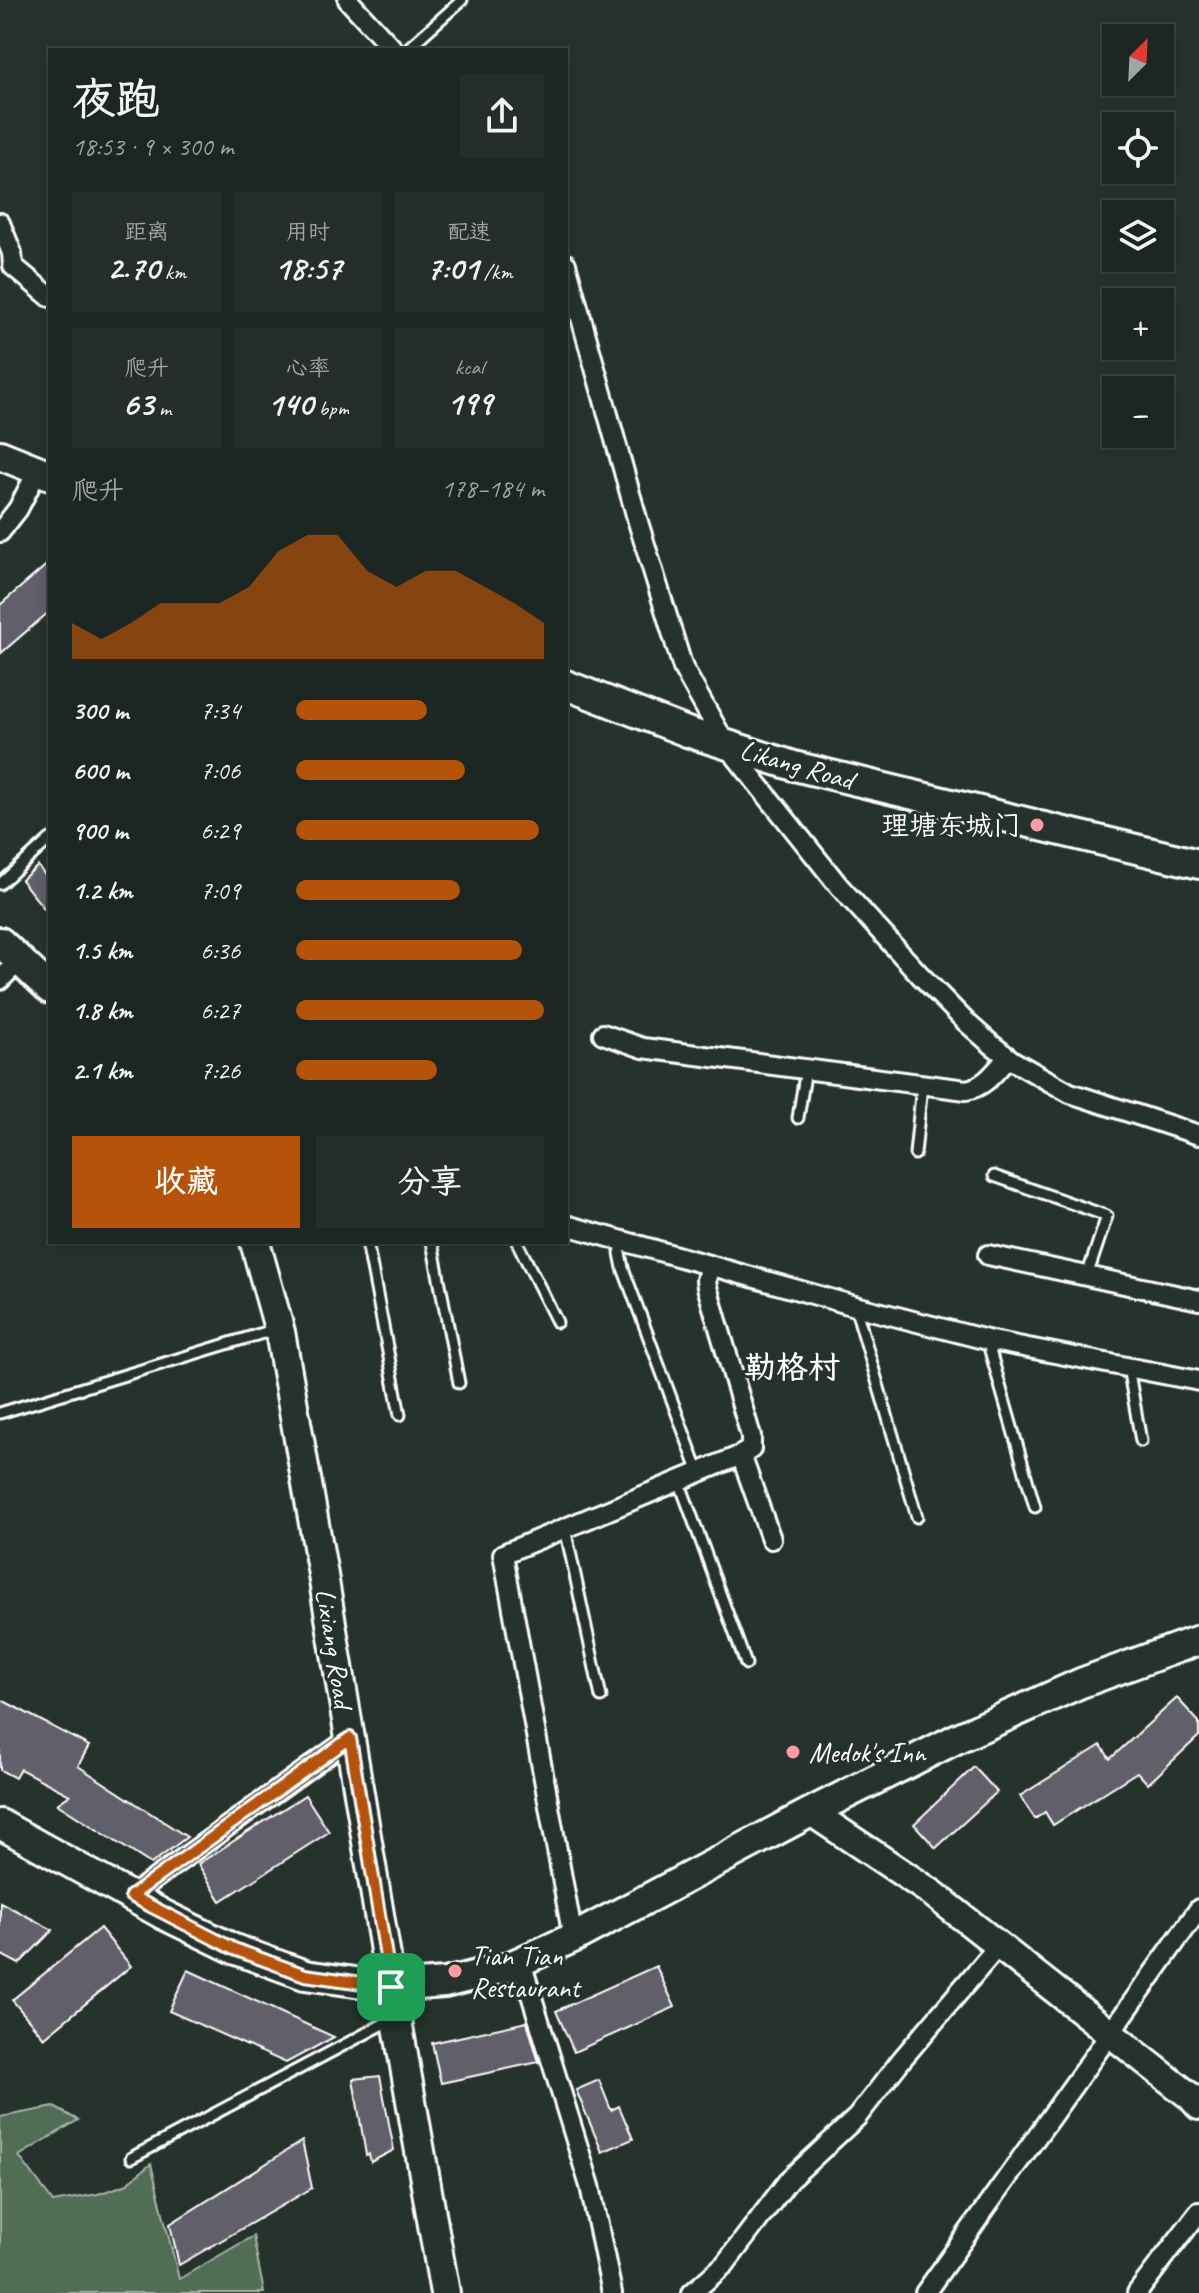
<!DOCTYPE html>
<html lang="zh">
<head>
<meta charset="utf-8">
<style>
	:root { --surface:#1c2622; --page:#252e2a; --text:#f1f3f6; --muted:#a0a5a5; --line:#3a4340; --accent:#b45309 }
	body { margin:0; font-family:Caveat,"LXGW WenKai TC",sans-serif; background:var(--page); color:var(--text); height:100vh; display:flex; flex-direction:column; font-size:30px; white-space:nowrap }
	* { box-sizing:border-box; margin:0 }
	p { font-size:26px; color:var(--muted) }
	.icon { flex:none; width:44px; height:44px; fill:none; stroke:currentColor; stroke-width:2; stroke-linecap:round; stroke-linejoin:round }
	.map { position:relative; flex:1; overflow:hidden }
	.panel { position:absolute; left:48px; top:48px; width:520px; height:1196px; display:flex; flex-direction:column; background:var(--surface); border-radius:0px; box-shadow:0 4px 12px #0003,0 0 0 2px var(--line) }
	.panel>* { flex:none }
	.needle { width:52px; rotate:24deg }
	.tools { position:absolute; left:1102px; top:24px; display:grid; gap:16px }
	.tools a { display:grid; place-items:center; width:72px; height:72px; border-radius:0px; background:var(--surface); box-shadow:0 4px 12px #0003,0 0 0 2px var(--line); font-size:40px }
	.pin { position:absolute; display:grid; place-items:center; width:68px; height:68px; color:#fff; margin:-34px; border-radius:16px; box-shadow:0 4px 12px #0006 }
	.round { display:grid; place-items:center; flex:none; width:84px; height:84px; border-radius:0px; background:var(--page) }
	.headline { display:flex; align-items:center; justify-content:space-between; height:136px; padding:0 24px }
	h1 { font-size:44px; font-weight:800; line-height:60px }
	.figures { display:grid; grid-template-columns:repeat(3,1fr); gap:12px; height:136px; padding:8px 24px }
	.figures div { display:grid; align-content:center; border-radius:0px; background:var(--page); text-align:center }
	.figures b { font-size:34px; font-weight:800 }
	.figures small { font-size:22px; font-weight:400 }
	.figures p { font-size:22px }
	.chart { height:224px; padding:16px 24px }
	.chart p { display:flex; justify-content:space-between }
	.chart svg { width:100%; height:144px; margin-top:8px; fill:var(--accent); opacity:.7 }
	.cta { display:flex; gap:16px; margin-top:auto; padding:16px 24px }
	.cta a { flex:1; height:92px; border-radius:0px; background:var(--accent); color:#fff; font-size:32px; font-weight:800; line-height:92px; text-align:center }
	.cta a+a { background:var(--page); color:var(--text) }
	ul { padding:0 24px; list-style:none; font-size:26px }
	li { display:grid; grid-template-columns:128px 96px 1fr; align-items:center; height:60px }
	li i { height:20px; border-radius:10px; background:var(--accent) }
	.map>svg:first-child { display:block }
	.green { fill:#516d54; stroke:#a8b6aa; stroke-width:2 }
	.building { fill:#605f6b; stroke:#fff; stroke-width:2 }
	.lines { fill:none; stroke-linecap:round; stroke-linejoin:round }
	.lane-casing { stroke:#fff; stroke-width:15 }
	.street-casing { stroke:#fff; stroke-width:24 }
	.secondary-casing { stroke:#fff; stroke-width:32 }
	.primary-casing { stroke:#fff; stroke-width:34 }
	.lane { stroke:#26332d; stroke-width:9 }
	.street { stroke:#26332d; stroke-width:18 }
	.secondary { stroke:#26332d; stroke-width:26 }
	.primary { stroke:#26332d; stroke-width:28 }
	.route-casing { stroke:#fff; stroke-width:16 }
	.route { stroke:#b45309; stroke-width:10 }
	.poi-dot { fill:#ff9aa2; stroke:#26332d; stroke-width:3 }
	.labels { text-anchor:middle; stroke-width:6; stroke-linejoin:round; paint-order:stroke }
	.street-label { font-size:28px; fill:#fff; stroke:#26332d }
	.poi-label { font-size:28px; fill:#fff; stroke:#26332d; text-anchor:start }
	.quarter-label { font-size:32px; font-weight:bold; fill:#fff; stroke:#26332d }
</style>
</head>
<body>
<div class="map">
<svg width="1199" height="2293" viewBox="0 0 1199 2293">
	<rect width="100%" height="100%" fill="#26332d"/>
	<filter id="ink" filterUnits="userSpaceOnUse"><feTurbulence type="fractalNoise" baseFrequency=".0125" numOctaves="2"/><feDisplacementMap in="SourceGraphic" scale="16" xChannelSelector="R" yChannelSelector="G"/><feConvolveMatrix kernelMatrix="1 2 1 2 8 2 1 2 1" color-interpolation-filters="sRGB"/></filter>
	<g filter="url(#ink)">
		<path class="green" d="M54,2107L78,2120L19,2156L53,2202L98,2194L125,2185L151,2164L179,2279L253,2236L264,2293H0V2117Z"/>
		<path class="building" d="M50,562V611L0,654V605Z
			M38,866L50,882V916L21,880Z
			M1177,1698L1199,1722V1736L1148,1784L1137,1772L1053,1825L1045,1812L1035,1819L1020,1796L1101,1745L1110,1759Z
			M0,1699L89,1746L78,1766L187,1837L151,1864L57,1804L70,1795L20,1769L15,1778L0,1770Z
			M974,1767L997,1792L936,1848L914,1824Z
			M305,1795L329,1832L221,1901L198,1864Z
			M0,1902L53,1930L19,1964L0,1954Z
			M100,1928L131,1966L44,2038L12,2000Z
			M656,1966L675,2007L574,2052L556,2011Z
			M188,1970L334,2037L286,2063L169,2011Z
			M527,2022L539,2062L441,2083L432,2043Z
			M380,2076L394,2150L371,2162L369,2154L366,2155L353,2079Z
			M599,2080L611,2110L619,2106L633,2139L602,2152L576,2090Z
			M302,2141L312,2188L179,2265L170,2224Z"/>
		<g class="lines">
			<g class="lane-casing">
				<path id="lane" d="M406,50L462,0
					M0,884L50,839
					M798,1118L806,1069
					M915,1154L922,1085
					M994,1176L1107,1216L1087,1276
					M623,1241L620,1253L623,1268L699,1473
					M367,1242L400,1415
					M432,1242L459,1383
					M517,1242L557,1322
					M855,1306L917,1517
					M987,1340L1035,1507
					M1128,1367L1141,1441
					M0,1413L276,1329
					M679,1481L746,1664
					M565,1528L601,1697
					M131,2158L393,2019"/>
			</g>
			<g class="street-casing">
				<path id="street" d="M348,0L394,50
					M0,223L12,253L13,266L50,297
					M566,264L638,522L683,668L725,743L839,886L920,975L966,1022L991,1044L1013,1061L1070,1093L1199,1135
					M0,532L18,509L38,470
					M0,980L20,960
					M603,1034L643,1048L966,1090C985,1087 996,1071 1008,1057
					M566,1225L855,1306L987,1340L1199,1381
					M988,1255L1199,1300
					M741,1455L771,1539
					M131,1896L350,1738
					M573,1938L503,1554L741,1455L751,1449V1436L707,1287L706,1280L710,1265
					M521,1962L590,2186L612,2293
					M692,2293L725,2264L788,2181L857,2117L902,2059L999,1945
					M925,2293L1199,1909
					M1137,2293L1199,2212"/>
			</g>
			<g class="secondary-casing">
				<path id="secondary" d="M811,1812L932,1893L1191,2097L1199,2106"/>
			</g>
			<g class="primary-casing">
				<path id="primary" d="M0,455L50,475
					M566,685L687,732L794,766L1034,824
					M1040,826L1199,864
					M0,942L50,989
					M255,1242L280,1332L322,1569L391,1987L445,2293
					M0,1824L164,1915L234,1949L305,1975L391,1987L445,1983L508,1967L573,1938L811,1812L960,1737L1081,1683L1199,1640"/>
			</g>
			<use href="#lane" class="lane"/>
			<use href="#street" class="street"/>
			<use href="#secondary" class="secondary"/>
			<use href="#primary" class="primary"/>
		</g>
	</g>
	<g class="lines" filter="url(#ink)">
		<g class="route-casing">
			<path id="route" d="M350,1738L391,1987L305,1975L234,1949L131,1896Z"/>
		</g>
		<use href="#route" class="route"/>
	</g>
	<g class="poi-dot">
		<circle cx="1037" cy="825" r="8"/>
		<circle cx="793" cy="1752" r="8"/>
		<circle cx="455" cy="1971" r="8"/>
	</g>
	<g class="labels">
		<g class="street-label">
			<text transform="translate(797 764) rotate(16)" y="10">Likang Road</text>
			<text transform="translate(335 1648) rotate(81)" y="10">Lixiang Road</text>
		</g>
		<g class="poi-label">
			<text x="1021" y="835" text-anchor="end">理塘东城门</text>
			<text x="809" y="1762">Medok's Inn</text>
			<text x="471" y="1965">Tian Tian<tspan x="471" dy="32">Restaurant</tspan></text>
		</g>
		<g class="quarter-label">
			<text x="792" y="1378">勒格村</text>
		</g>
	</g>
</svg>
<div class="tools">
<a><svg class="needle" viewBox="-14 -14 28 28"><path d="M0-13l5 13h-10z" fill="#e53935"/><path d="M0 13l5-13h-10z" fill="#a0a5a5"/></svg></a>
<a><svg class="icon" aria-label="locate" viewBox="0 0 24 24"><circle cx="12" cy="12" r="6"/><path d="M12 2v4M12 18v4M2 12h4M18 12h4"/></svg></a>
<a><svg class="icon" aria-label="layers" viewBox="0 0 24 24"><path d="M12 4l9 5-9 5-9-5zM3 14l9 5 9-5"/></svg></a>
<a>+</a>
<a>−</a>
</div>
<div class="pin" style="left:391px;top:1987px;background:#1e9e55"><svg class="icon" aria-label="arrive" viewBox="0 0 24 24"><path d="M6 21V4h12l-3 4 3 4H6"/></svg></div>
<section class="panel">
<div class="headline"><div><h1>夜跑</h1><p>18:53 · 9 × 300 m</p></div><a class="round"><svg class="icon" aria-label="share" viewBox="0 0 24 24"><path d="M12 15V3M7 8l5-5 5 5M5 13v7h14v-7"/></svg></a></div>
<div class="figures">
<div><p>距离</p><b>2.70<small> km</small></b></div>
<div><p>用时</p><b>18:57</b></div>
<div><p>配速</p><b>7:01<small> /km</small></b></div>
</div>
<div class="figures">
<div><p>爬升</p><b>63<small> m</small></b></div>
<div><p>心率</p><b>140<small> bpm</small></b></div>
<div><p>kcal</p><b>199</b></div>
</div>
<div class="chart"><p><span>爬升</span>178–184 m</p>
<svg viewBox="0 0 160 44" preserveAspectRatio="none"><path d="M0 44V33L10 38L20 33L30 27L40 27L50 27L60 22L70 11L80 6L90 6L100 17L110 22L120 17L130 17L140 22L150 27L160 33V44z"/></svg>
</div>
<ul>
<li><b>300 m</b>7:34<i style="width:53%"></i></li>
<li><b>600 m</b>7:06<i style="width:68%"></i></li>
<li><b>900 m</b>6:29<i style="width:98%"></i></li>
<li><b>1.2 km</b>7:09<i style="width:66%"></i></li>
<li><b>1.5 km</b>6:36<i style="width:91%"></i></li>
<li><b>1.8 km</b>6:27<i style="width:100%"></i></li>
<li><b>2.1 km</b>7:26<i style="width:57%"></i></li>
</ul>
<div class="cta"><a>收藏</a><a>分享</a></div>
</section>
</div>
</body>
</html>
